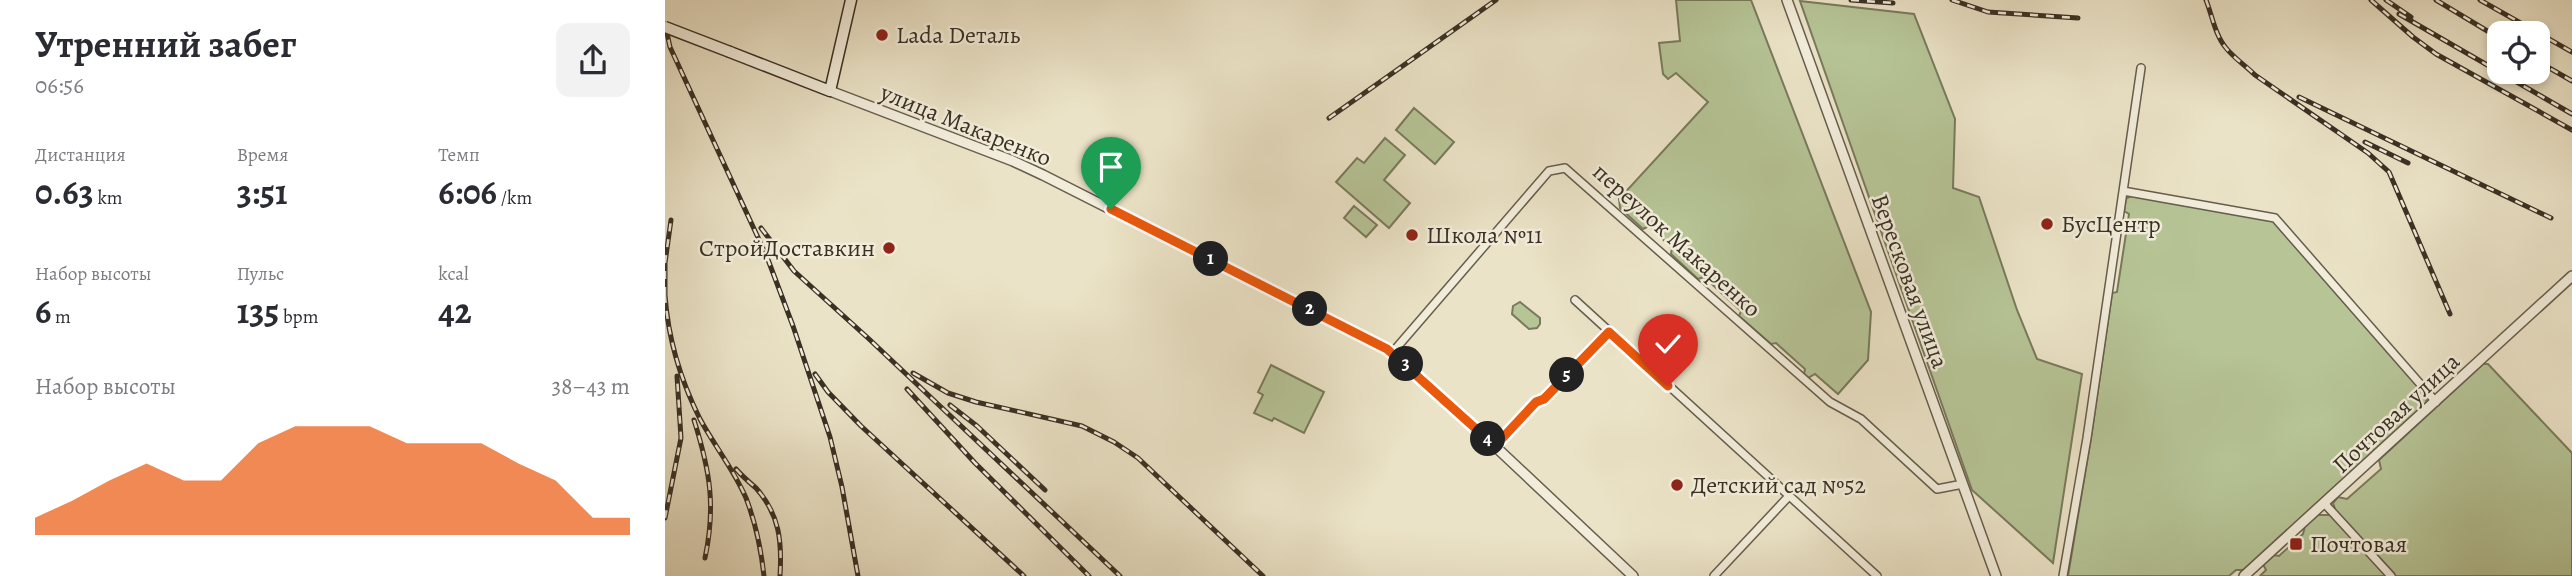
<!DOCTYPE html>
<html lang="ru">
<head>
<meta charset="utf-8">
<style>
	:root { --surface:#fff; --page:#f2f2f3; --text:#2b2b33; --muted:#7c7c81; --accent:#ea580c }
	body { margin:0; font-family:Alegreya,serif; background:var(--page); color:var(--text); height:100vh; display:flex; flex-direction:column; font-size:26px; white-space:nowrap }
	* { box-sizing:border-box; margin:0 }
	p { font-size:23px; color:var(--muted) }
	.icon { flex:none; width:38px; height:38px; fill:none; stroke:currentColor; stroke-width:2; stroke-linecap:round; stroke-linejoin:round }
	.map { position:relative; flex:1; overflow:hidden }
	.details { display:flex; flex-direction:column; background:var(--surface); width:665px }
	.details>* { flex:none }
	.buttons { position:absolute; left:1822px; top:21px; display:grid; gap:14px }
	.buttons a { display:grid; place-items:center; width:63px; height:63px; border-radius:14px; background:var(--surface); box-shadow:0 4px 10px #0003; font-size:35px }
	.pin { position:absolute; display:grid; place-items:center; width:60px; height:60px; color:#fff; margin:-72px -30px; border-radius:50% 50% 50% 0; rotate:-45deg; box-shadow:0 0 7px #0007 }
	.pin .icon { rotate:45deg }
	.km { position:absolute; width:35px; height:35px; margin:-18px; border-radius:50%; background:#222; color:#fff; font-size:19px; line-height:35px; text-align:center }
	.round { display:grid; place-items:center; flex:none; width:74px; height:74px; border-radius:14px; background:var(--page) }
	.overview { display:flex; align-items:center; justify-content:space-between; height:119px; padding:0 35px }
	h1 { font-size:38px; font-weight:600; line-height:52px }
	.stats { display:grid; grid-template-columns:repeat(3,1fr); gap:10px; height:119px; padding:7px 35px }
	.stats div { display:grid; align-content:center }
	.stats b { font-size:35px; font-weight:600 }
	.stats small { font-size:19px; font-weight:400 }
	.stats p { font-size:19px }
	.chart { height:196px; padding:14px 35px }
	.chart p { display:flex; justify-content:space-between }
	.chart svg { width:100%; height:126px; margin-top:7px; fill:var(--accent); opacity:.7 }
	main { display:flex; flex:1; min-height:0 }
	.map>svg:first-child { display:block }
	.green { fill:#b6c496; stroke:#787a5d; stroke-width:2 }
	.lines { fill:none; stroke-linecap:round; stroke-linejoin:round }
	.minor-casing { stroke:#665d4d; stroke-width:10 }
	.tertiary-casing { stroke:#665d4d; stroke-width:12 }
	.secondary-casing { stroke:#3a3024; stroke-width:13 }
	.minor { stroke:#f2eddb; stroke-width:7 }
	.tertiary { stroke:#f2eddb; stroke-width:9 }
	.secondary { stroke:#f2eddb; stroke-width:10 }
	.rail-casing { stroke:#3a3024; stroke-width:5 }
	.rail { stroke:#f2eddb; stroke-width:2.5; stroke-dasharray:8; stroke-linecap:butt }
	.secondary-bridge-casing { stroke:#3a3024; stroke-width:13; stroke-linecap:butt }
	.secondary-bridge { stroke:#f2eddb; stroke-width:10 }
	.route-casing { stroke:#fff; stroke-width:14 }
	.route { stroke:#ea580c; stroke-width:9 }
	.poi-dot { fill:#8f2418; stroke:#f2eddb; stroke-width:2.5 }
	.labels { text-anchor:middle; stroke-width:5; stroke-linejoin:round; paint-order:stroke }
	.poi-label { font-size:24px; fill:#3a3024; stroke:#f2eddb; text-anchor:start }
	.street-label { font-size:24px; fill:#3a3024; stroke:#f2eddb }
</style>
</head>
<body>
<main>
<section class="details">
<div class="overview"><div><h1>Утренний забег</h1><p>06:56</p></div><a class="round"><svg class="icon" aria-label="share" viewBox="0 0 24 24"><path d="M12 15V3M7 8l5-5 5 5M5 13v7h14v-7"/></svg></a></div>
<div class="stats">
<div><p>Дистанция</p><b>0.63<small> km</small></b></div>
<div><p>Время</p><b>3:51</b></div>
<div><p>Темп</p><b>6:06<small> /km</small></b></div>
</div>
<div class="stats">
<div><p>Набор высоты</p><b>6<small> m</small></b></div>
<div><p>Пульс</p><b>135<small> bpm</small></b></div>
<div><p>kcal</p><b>42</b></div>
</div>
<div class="chart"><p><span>Набор высоты</span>38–43 m</p>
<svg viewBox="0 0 160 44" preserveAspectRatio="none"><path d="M0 44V38L10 32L20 25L30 19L40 25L50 25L60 12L70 6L80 6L90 6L100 12L110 12L120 12L130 19L140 25L150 38L160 38V44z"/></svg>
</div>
</section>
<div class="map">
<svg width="1907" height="576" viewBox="0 0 1907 576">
	<rect width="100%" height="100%" fill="#ebe3c7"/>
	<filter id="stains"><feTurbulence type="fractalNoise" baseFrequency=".00286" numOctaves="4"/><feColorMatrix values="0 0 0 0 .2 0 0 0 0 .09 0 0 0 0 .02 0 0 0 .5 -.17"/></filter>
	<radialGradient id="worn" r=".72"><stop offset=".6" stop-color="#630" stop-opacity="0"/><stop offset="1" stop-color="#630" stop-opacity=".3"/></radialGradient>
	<path class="green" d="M1011,0H1086L1206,312L1203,360L1173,394L1150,374L1143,378L1139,374L1140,369L1111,343L1106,344L1074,316L1076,311L1039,277L1033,279L1006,254L1007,248L984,226L978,229L955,208L954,199L1043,102L1011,73L1003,79L998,74L994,43L1015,41Z
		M1135,1L1249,14L1290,119L1288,188L1314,197L1352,310L1372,359L1417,374L1388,563L1307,490Z
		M749,108L789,142L770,164L731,130Z
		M720,138L740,155L719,180L745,203L724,228L671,182L692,158L699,163Z
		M1466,196L1608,221L1762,397L1761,403L1579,570H1571L1564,576H1403L1426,438L1447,293L1452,292L1464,214L1459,211L1461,199Z
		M689,206L712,225L701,237L679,218Z
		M855,302L875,318V324L872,328L864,329L847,314L848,306Z
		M1818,364H1823L1907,453V576H1595L1601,570L1598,564L1608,555L1614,556L1638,534L1640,526L1653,515H1664L1670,509L1668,503L1673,497L1682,499L1716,469L1714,460Z
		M606,365L659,392L639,433L609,418L607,421L589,413L598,395L593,392Z"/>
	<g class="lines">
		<g class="minor-casing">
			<path id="minor" d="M1458,191L1610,218L1771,402
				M910,300L1212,576
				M727,353L884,171L900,168L1165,402L1196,419L1272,489L1298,484
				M830,446L871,402L879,399L945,332
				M1660,504L1726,576
				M1049,576L1124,496
				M1398,576L1422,438L1476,68"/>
		</g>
		<g class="tertiary-casing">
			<path id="tertiary" d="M1122,0L1331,576
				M165,91L348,161L378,175L722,349L817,434L968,576
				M1579,576L1907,276"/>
		</g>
		<g class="secondary-casing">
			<path id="secondary" d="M65,52L165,91L186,0"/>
		</g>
		<use href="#minor" class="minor"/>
		<use href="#tertiary" class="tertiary"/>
		<use href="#secondary" class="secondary"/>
		<g class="rail-casing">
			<path id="rail" d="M1186,0L1228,3
				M1287,0L1323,12L1413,18
				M1541,0C1547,15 1550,35 1561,48C1569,58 1581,66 1590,75L1703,153L1724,172L1785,314
				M1706,0L1748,37L1771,54L1907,130
				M1721,0L1746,17
				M1771,0L1834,38
				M1815,0L1907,52
				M1734,14L1907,114
				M0,24L5,47L102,257L128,326L165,437L177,487L193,576
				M1872,61L1907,81
				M1634,97L1886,218
				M664,118L831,0
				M1700,142L1743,163
				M96,228L129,271L204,339L455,576
				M0,295C3,338 16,381 35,419C49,445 69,470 81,498C91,524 96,549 99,576
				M0,295V263L6,220
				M248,373L283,393L311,402L417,426L449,442L473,458L598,576
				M150,374L163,392L196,426L359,576
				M242,389L310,463L424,576
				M285,405L312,426L380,490
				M29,420C45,471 51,506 40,558
				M71,469C77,476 84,482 91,488C115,515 117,542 115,576
				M0,518L16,438L12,376"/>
		</g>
		<use href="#rail" class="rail"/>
		<g class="secondary-bridge-casing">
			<path id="secondary-bridge" d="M0,27L65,52"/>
		</g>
		<use href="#secondary-bridge" class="secondary-bridge"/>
	</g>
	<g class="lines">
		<g class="route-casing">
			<path id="route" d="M446,209L722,349L830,446L871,402L879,399L944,332L1003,386"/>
		</g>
		<use href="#route" class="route"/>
	</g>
	<g class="poi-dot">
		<circle cx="217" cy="35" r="7"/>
		<circle cx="1382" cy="224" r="7"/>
		<circle cx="747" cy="235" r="7"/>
		<circle cx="224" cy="248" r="7"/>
		<circle cx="1012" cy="485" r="7"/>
		<rect x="1624" y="537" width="14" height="14" rx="3.5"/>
	</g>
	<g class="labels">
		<g class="poi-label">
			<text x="231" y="43">Lada Dеталь</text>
			<text x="1396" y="232">БусЦентр</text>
			<text x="761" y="243">Школа №11</text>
			<text x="210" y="256" text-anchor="end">СтройДоставкин</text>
			<text x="1026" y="493">Детский сад №52</text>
			<text x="1645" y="552">Почтовая</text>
		</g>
		<g class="street-label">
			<text transform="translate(301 125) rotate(22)" y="8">улица Макаренко</text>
			<text transform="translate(1012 240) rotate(42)" y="8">переулок Макаренко</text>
			<text transform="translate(1245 281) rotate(70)" y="8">Вересковая улица</text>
			<text transform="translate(1731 413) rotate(-43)" y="8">Почтовая улица</text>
		</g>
	</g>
	<rect width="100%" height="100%" filter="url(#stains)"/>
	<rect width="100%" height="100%" fill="url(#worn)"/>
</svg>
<div class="buttons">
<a><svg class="icon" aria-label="locate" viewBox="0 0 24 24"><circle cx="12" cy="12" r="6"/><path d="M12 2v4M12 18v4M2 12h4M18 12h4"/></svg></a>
</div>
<div class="pin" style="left:446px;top:209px;background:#1e9e55"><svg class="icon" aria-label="arrive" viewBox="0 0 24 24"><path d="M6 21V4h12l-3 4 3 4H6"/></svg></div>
<div class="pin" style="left:1003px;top:386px;background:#d93025"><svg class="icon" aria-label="check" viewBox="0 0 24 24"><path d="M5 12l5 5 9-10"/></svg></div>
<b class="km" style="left:546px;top:259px">1</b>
<b class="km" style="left:645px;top:309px">2</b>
<b class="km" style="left:741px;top:364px">3</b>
<b class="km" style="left:823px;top:439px">4</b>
<b class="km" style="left:902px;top:375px">5</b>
</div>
</main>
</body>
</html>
